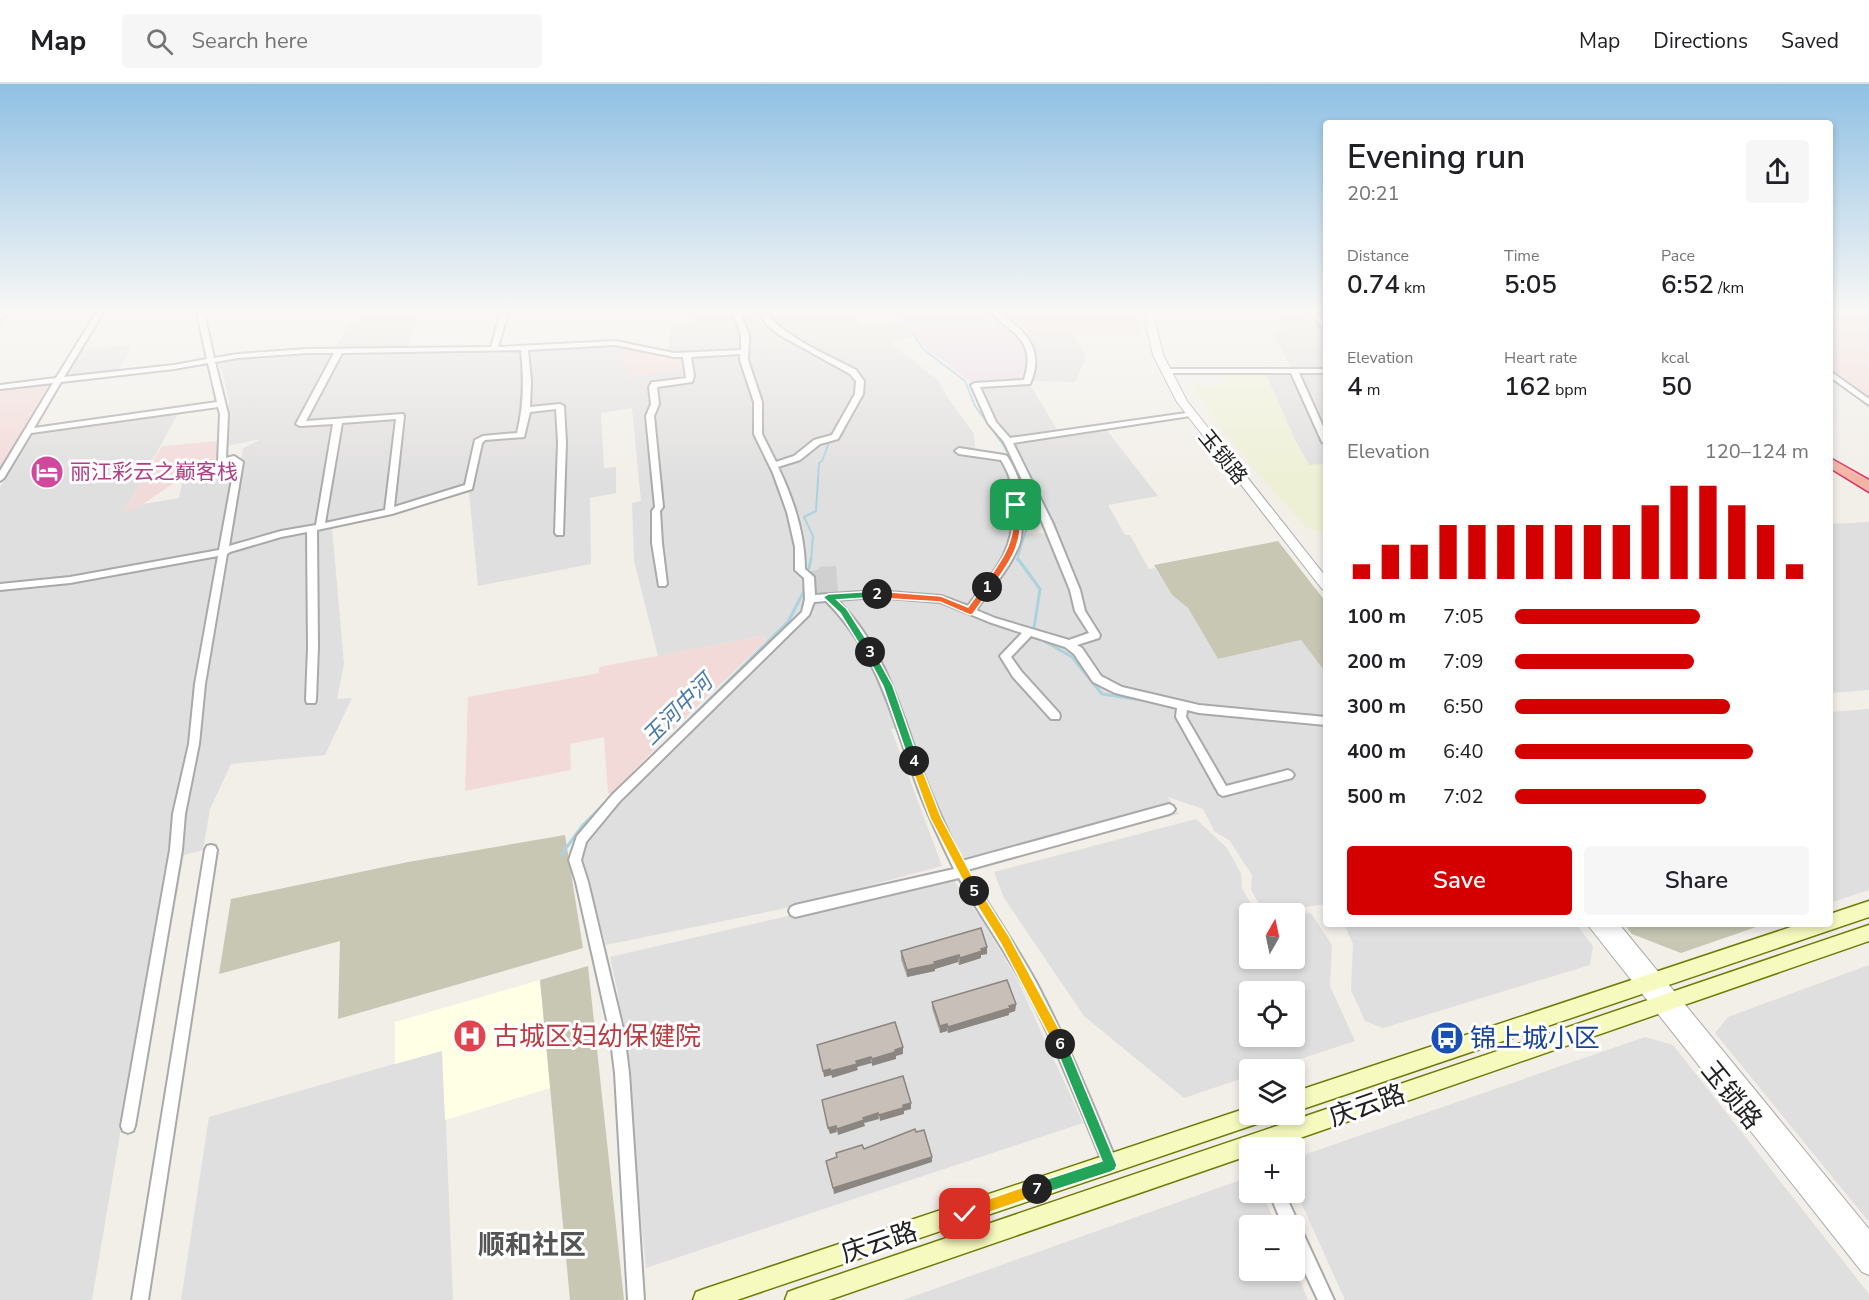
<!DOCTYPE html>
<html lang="en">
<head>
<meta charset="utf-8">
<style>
	:root { --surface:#fff; --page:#f6f6f6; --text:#202124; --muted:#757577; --line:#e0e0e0; --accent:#d40000 }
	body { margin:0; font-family:"Nunito Sans","Noto Sans SC",sans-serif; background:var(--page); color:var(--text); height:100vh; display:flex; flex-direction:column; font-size:22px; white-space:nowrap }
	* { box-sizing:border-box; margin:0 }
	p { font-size:20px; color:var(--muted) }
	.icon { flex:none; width:33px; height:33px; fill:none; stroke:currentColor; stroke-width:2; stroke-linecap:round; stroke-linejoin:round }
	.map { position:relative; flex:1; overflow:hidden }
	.side { position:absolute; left:1323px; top:36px; width:510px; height:807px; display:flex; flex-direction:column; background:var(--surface); border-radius:6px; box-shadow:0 3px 9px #0003 }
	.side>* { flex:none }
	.needle { width:39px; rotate:9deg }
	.fabs { position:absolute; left:1239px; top:819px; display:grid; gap:12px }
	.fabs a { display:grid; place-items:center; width:66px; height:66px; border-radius:6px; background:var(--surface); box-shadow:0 3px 9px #0003; font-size:30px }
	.pin { position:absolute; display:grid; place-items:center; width:51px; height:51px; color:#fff; margin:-26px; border-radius:12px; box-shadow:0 3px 9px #0006 }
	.km { position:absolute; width:30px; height:30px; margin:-15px; border-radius:50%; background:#222; color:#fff; font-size:16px; line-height:30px; text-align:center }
	.round { display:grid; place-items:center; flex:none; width:63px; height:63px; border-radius:6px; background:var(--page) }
	.overview { display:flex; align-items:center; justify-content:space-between; height:102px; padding:0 24px }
	h1 { font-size:33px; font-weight:600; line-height:45px }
	.metrics { display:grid; grid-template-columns:repeat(3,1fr); gap:9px; height:102px; padding:6px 24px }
	.metrics div { display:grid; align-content:center }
	.metrics b { font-size:26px; font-weight:600 }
	.metrics small { font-size:16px; font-weight:400 }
	.metrics p { font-size:16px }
	.chart { height:168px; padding:12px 24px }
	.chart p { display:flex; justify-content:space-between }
	.chart svg { width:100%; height:108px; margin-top:6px; stroke:var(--accent); stroke-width:6 }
	.action { display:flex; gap:12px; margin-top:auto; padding:12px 24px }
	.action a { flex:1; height:69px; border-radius:6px; background:var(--accent); color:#fff; font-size:24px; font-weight:600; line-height:69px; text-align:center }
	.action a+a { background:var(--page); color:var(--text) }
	ul { padding:0 24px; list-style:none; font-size:20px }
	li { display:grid; grid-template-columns:96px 72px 1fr; align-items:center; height:45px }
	li i { height:15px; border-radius:8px; background:var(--accent) }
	header { display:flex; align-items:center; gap:36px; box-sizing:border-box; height:84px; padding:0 30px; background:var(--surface); border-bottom:2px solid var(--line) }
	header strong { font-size:28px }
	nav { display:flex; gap:33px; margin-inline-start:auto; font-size:21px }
	.search { width:420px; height:54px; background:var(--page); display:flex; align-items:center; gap:15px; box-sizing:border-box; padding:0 21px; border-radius:6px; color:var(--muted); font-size:22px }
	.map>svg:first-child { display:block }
	.residential { fill:#e0dfdf; fill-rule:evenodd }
	.commercial { fill:#f2dad9 }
	.industrial { fill:#ebdbe8 }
	.education { fill:#ffffe5 }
	.religious { fill:#d0d0d0 }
	.construction { fill:#c7c7b4 }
	.farmland { fill:#eef0d5 }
	.parking { fill:#e2e2e2 }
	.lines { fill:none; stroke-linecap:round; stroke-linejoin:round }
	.stream-far1 { stroke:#aad3df; stroke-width:2 }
	.stream { stroke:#aad3df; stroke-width:3 }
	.minor-casing { stroke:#a9a9a9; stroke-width:4 }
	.tertiary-casing { stroke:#a9a9a9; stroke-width:2 }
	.secondary-casing { stroke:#707d05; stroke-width:3 }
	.trunk-casing { stroke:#dc2a67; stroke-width:3 }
	.minor { fill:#fff; fill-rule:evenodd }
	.tertiary { fill:#fff; fill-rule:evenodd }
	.secondary { fill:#f7fabf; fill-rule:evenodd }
	.trunk { fill:#f2b4a3; fill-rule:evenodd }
	.wall { fill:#aba49e }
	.shaded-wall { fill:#8b8681 }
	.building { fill:#c7bfb8; stroke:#8b8681; stroke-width:1.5 }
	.split-1 { fill:#f0652b; stroke:#fff; stroke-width:1.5 }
	.split-2 { fill:#f0652b; stroke:#fff; stroke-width:1.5 }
	.split-3 { fill:#22a559; stroke:#fff; stroke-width:1.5 }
	.split-4 { fill:#22a559; stroke:#fff; stroke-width:1.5 }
	.split-5 { fill:#f5b400; stroke:#fff; stroke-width:1.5 }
	.split-6 { fill:#f5b400; stroke:#fff; stroke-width:1.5 }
	.split-7 { fill:#22a559; stroke:#fff; stroke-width:1.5 }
	.split-8 { fill:#f5b400; stroke:#fff; stroke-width:1.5 }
	.labels { text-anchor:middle; stroke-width:6; stroke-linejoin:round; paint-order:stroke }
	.street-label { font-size:21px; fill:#222; stroke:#fff }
	.hotel-label { font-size:21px; fill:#b23c85; stroke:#fff; text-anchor:start }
	.water-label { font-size:22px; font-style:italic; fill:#4a7aab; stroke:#fff }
	.near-health-label { font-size:26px; fill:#be3a42; stroke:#fff; text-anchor:start }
	.near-transit-label { font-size:26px; fill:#164399; stroke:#fff; text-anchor:start }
	.near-street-label { font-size:26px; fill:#222; stroke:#fff }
	.near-neighbourhood-label { font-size:27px; font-weight:bold; fill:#555; stroke:#fff }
</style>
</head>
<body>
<header>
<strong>Map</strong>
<div class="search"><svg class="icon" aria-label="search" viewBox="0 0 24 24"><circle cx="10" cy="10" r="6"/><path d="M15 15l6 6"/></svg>Search here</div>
<nav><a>Map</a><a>Directions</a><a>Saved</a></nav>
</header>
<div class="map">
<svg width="1869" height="1216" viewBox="0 0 1869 1216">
	<rect width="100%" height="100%" fill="#f2efe9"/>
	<path class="residential" d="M360,229H423L407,262L335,263L351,238H354Z
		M691,229H736L742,246L743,267L678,271L663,269L669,261L671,240L689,239Z
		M738,229H854L863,244L902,237L912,253L890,259L938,296L948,314L974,350L975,367L1006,372L1019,395V419L1023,438L1021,450L1046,449L1067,499L1012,358L1105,344L1158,412L1108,421L1125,451H1130L1149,485L1155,484L1172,511L1188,524L1218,575L1301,556L1323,585L1326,584V820L1274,828L1259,820L1251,806L1252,791L1229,756L1215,748L1203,725L1168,713L1179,730L968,783L940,735L906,642L891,645L942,782L782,825L606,861L580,768L586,754L658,676L774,564L762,552L658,572L634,477L632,419L641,417L632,324L601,329L604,384L616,383V409L590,414L591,480L478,502L469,408L360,438L332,443L344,580L337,615L352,614L325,671L231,680L210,725L203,766L184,771L160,904L144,908L92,1216H0V504L228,469L243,364L261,355L227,362L229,318L223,289L217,278L230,274L295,269L624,261L628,293L686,273L746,269L744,246Z
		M1273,229H1326V380L1309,381L1295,356L1263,285L1291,284L1272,247L1283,246Z
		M1024,250H1073L1085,270V276L1075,298L1034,297L1031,295L1036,271Z
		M1029,299L1058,347L1008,355L994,340L978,302Z
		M179,328L124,428L143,420L179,414L182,399L197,392L236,381L222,465L68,494L0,501V403L32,348Z
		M1869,438V606L1830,609V440Z
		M1869,625V806L1830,819V628Z
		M1196,735L1227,764L1241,789L1242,804L1252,822L1265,829L1250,830V874H1294L1295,830L1311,829L1332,861L1330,902L1355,957L1270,985L1250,986L1249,992L1184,1014L1084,932L1004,814L994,788ZM1250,908H1294V952H1250Z
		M952,794L980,833L1017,895L1083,1039L646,1184L617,905L610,873Z
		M1344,840H1576L1593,862L1590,881L1383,944L1365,937L1351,906L1353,860Z
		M1869,881V1138L1715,949L1728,933Z
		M1645,953L1673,961L1869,1210V1216H1345L1295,1105V1074Z
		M443,966L453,1216H181L209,1033Z
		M1249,1093L1250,1108L1262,1109L1276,1141L1250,1142V1186H1294L1295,1185L1308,1216H903Z"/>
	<path class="commercial" d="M999,229H1139L1142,249L1024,250L1015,238Z
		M1830,229H1869V315L1830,286Z
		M633,263L660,270L661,275L686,273L688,285L627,293L624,264Z
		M49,300L0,384V305Z
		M219,357L215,382L180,395L143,420L123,429L162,362Z
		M762,552L766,557L690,629L612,709H608L604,653L570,660L571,686L465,707L468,613L599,589V583Z"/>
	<path class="industrial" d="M899,229H990L1010,243L1024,258L1029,271L1028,285L1024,296L972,299L922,261Z"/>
	<path class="education" d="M540,896L550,1004L445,1036L442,967L395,980V938Z"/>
	<path class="religious" d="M836,482L838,509L819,511V508H813L811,487L818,486L819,483Z"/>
	<path class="construction" d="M1278,457L1326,518V584L1323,585L1301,556L1218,575L1188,524L1172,511L1154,481Z
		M565,751L583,864L338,935L340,857L219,890L231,815L408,778Z
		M1624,840H1758L1759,842L1681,869L1632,850Z
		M588,882L624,1216H570L540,896Z"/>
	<path class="farmland" d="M1222,290H1266L1295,356L1309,381L1326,380V450L1306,443L1271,405L1222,346L1192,301H1225Z"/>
	<path class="parking" d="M128,261L131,264L121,283L115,287L73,291L67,289L78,269L83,266Z"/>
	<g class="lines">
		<path class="stream-far1" d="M760,229L767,240
			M898,229L923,265L965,297L975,322L1004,362L1023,398V418L1029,437L1017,476
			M833,350L846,327
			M811,476L813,452L804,433L816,427L819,379L822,377L830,356"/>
		<path class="stream" d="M1018,475L1040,505L1034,544
			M809,484L811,475
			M1046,558L1072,573L1102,610L1149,617
			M621,703L788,538L804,507L805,498
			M561,771L583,741L610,714"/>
		<g class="minor-casing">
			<path id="minor" d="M0,229H8L0,236Z
				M96,229H103L64,293L174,281L207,275L197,229H204L214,274L238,270L308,265L491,263L501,229H508L498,263L615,257L674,269L741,266V251L733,229H740L749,251L748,276L762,318V350L776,378L794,372L814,356L832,351L855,310L856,297L850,290L778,250L767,241L760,229H767C782,252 830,272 856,286L864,297L863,310L838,355L820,360L800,376L778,383C793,414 805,450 805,485L814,493L815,511L875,507L941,512L968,522C994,487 1014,470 1013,424C1013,404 1012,394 1001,376L959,370L955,367L959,364L1004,371L1007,372C1018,390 1021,400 1022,421C1022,433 1023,446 1020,458C1013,481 990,506 976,526L995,534L1069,556L1089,549L1075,527L1070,506L1043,440L1004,358L988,339L971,301L975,299L1024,296C1036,258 1016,251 991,229H999C1026,247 1045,266 1030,300L980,303L996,338L1010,354L1193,328L1194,330L1190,332L1013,359L1053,440L1080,506L1085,527L1100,551L1099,554L1077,561L1082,564L1101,592L1122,603L1199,621L1326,633V641L1199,629L1187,626L1186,633L1226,702L1288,686L1292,688L1294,691L1292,694L1223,712L1219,710L1176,633L1177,624L1115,609L1093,598L1074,570L1065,563L1031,552L1011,573L1021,587L1059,629L1060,632L1059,635H1051L1013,593L1000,572L1022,549L989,538L940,518L875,513L837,516C887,565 903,634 926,697C937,724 949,751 962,777L1169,720L1173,722L1175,725L1173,728L1169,730L967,786C990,824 1016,861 1037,900C1067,957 1091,1017 1116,1076L1118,1081L1116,1086L1111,1088L1106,1086C1081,1027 1058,966 1028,909C1007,869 981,833 959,794L795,833L791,831L789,827L791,823L795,821L954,785C941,757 927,730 917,701C892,634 879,570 826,517L814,518L809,531L620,717L586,758L581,776L588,798L624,949L629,989L644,1216H628L615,989L610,949L576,798L569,776L577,752L612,711L802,528L805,515L804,494L795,486V463L787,428L773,389L754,350V318L740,276V270L691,273L694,292L692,298L657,303L659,320L654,332L663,423L660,427L662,459L667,500L665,502H659L652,459V427L655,423L646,332L651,320L649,303L652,298H655L686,294L683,273H674L615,261L528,266L531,297L530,323L560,320L564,322L566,358L563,451H557L555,449L558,358L556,325L530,328L524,353L485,356L482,359L472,405L392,430L317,446L318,563L316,616L315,619H307L306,616L308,563L307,448L281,453L230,468L227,470L205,600L199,660L185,730L182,766L135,1042L133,1047L128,1049L123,1047L121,1042L170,766L173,730L189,660L195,600L218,472L70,499L0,506V500L70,493L219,466L235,379L233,378L222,381L218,378L220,330L218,323L31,349L4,394L0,397V387L53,299L0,305V301L56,294ZM521,266C524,295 524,321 517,349L483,352L475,356L465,401L394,423L404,332L403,330L306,337L342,269ZM308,269H334L296,340L300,342L333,340L316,441L281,447L229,462L243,378L234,372L226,374L228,330L215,278L238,274ZM208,279L217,318L34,344L61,298L174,285ZM396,335L385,426L325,439L342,339Z
				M1310,229H1318L1326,238V244H1323Z
				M1170,285H1326V289H1299L1326,349V360L1322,358L1291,289H1170Z
				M1830,287L1869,315V321L1830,293Z
				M211,761L215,762L217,766L148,1216H132L205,766L207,762Z
				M1269,1108H1284L1334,1216H1318L1294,1166V1142H1283Z"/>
		</g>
		<g class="tertiary-casing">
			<path id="tertiary" d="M1144,229H1153L1163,271L1187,317L1326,493V506L1322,505L1177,318L1153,271Z
				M1587,840H1619L1869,1145V1191L1862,1188Z"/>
		</g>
		<g class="secondary-casing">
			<path id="secondary" d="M1869,817V833L1294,1028V1008L1800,840H1830V830Z
				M1869,841V857L1271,1064H1250V1071L829,1216H785L788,1208L796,1205Z
				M1250,1023V1030H1268L1265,1037L737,1216H693L696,1208L704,1205Z"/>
		</g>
		<g class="trunk-casing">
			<path id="trunk" d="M1830,374L1869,396V408L1830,384Z"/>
		</g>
		<use href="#minor" class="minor"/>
		<use href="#tertiary" class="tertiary"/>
		<use href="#secondary" class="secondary"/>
		<use href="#trunk" class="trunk"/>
	</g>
	<path class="wall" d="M987,863V870L981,871V874L959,881L958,878L935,885V887L907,893L901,875V867Z
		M932,918L1016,920L1015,927L1009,929V931L948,949L947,947L940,949L932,924Z"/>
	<path class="shaded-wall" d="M987,863V870L981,871V874L959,881L960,874Z
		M959,871L958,878L935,885V887L907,893V886Z
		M1016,920L1015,927L1009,929V931L948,949V943Z
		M947,940V947L940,949V942Z
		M903,963V970L896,972V975L872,982V975Z
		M871,973L872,979L857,983L858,986L832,994L831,987L856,977Z
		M830,985L832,991L824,993L823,987Z
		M911,1019V1025L904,1027V1030L880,1037L879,1031L903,1021Z
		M878,1029L879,1035L864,1039L865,1042L838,1051L837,1045L863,1034Z
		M836,1042L837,1048L830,1050L828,1044Z
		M932,1073V1078L834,1110L833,1104Z"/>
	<path class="building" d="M981,844L987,863L981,865L982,867L960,874L959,871L934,878L935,880L907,886L901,867Z
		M1007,896L1016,920L1009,922L1010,924L948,943L947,940L940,942L932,918Z
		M895,938L903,963L895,966V968L872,975L871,973L856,977L857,980L831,987L830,985L823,987L817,961Z
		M903,992L911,1019L903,1021V1024L879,1031L878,1029L863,1034L864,1036L837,1045L836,1042L828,1044L822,1016Z
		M915,1045L916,1048L924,1046L932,1073L833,1104L826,1077L837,1073L836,1069L862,1061L864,1065Z"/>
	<linearGradient id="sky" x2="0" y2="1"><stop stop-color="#8fc0e4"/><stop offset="0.57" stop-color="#f9f8f5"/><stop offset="1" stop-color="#f9f8f5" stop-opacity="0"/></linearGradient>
	<rect width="1869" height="399" fill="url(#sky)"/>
	<path class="split-1" d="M1013,419L1020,421C1024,460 1012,476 990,506H984L983,503C996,483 1010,468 1013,443C1014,435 1011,427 1013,419Z"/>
	<path class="split-2" d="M987,500L992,503L973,530L970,531L940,518L877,514L872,510L877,507L941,512L968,523L984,501Z"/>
	<path class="split-3" d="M877,507L880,508V513L837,516L847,525L873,566L874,568L870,572L866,571L840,529L823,513L828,510Z"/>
	<path class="split-4" d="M870,565L873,566L893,602L919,677L917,680L914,682L909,677L883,602L865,568Z"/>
	<path class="split-5" d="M914,673L919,677L941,733L980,807L978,810H970L930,734L909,677Z"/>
	<path class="split-6" d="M974,802L978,803L1009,852L1065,956L1067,960L1065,965L1060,967L1056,965L1001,860L970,810V803Z"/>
	<path class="split-7" d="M1060,954L1065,956L1117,1081L1115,1086L1111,1088L1037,1112L1032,1110L1030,1105L1032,1100L1102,1077L1054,960L1056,956Z"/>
	<path class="split-8" d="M1037,1098L1042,1100L1044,1105L1042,1110L965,1137L960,1135L958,1130L960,1125Z"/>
	<defs>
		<g id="hotel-disc" transform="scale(1.725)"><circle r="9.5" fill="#d1479c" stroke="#fff"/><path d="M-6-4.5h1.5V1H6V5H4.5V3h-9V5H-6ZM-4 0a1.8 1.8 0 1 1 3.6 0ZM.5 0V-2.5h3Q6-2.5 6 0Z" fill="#fff"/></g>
		<g id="hospital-disc" transform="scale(1.725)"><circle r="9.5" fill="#e0444e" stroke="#fff"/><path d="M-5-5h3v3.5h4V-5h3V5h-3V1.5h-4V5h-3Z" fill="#fff"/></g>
		<g id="bus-disc" transform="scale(1.725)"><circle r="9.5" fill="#1a4fb4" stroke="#fff"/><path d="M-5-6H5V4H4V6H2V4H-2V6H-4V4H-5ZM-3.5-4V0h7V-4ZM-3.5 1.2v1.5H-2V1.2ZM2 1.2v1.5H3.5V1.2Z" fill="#fff"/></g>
	</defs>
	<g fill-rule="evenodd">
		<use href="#hotel-disc" x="47" y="388"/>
		<use href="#hospital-disc" x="470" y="952"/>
		<use href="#bus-disc" x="1447" y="954"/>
	</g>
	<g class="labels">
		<g class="street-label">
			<text transform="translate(1223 373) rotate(51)" y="7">玉锁路</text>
		</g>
		<g class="hotel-label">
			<text x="70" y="395">丽江彩云之巅客栈</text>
		</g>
		<g class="water-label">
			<text transform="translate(677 625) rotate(-45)" y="8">玉河中河</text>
		</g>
		<g class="near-health-label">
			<text x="493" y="961">古城区妇幼保健院</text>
		</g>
		<g class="near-transit-label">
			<text x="1470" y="963">锦上城小区</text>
		</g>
		<g class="near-street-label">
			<text transform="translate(1732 1011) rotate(51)" y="9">玉锁路</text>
			<text transform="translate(1367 1021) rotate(-19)" y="9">庆云路</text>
			<text transform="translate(879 1158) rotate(-18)" y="9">庆云路</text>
		</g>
		<g class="near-neighbourhood-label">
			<text x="532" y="1170">顺和社区</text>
		</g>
	</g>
</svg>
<div class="fabs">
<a><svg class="needle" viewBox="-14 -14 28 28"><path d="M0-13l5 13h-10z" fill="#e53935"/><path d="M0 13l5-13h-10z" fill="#757577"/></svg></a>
<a><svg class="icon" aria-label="locate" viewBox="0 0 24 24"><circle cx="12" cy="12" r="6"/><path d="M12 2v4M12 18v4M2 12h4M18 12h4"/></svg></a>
<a><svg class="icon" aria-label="layers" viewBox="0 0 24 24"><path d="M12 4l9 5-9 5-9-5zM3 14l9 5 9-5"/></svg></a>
<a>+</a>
<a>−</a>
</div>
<div class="pin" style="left:1016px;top:421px;background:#1e9e55"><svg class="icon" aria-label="arrive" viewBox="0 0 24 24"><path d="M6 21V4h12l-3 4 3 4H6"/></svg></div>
<div class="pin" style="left:965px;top:1130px;background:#d93025"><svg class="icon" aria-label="check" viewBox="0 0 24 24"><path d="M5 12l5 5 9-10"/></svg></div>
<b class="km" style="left:987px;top:503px">1</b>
<b class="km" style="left:877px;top:510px">2</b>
<b class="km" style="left:870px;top:568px">3</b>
<b class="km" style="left:914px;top:677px">4</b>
<b class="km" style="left:974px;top:807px">5</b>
<b class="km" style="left:1060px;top:960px">6</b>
<b class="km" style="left:1037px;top:1105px">7</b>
<section class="side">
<div class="overview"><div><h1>Evening run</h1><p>20:21</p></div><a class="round"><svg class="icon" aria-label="share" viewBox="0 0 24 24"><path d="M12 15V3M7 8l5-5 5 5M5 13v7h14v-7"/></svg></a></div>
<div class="metrics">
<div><p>Distance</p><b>0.74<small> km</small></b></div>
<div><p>Time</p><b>5:05</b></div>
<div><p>Pace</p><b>6:52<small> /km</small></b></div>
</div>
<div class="metrics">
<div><p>Elevation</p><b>4<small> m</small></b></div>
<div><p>Heart rate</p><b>162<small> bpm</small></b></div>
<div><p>kcal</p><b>50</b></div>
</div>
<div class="chart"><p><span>Elevation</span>120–124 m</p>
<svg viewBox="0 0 160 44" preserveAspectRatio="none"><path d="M5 44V38M15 44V30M25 44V30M35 44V22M45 44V22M55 44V22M65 44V22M75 44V22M85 44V22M95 44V22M105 44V14M115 44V6M125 44V6M135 44V14M145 44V22M155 44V38"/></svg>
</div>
<ul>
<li><b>100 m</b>7:05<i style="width:63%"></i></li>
<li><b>200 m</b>7:09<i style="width:61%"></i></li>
<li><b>300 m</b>6:50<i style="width:73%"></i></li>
<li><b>400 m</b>6:40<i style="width:81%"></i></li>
<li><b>500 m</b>7:02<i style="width:65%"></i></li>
</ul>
<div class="action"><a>Save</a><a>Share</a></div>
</section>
</div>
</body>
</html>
